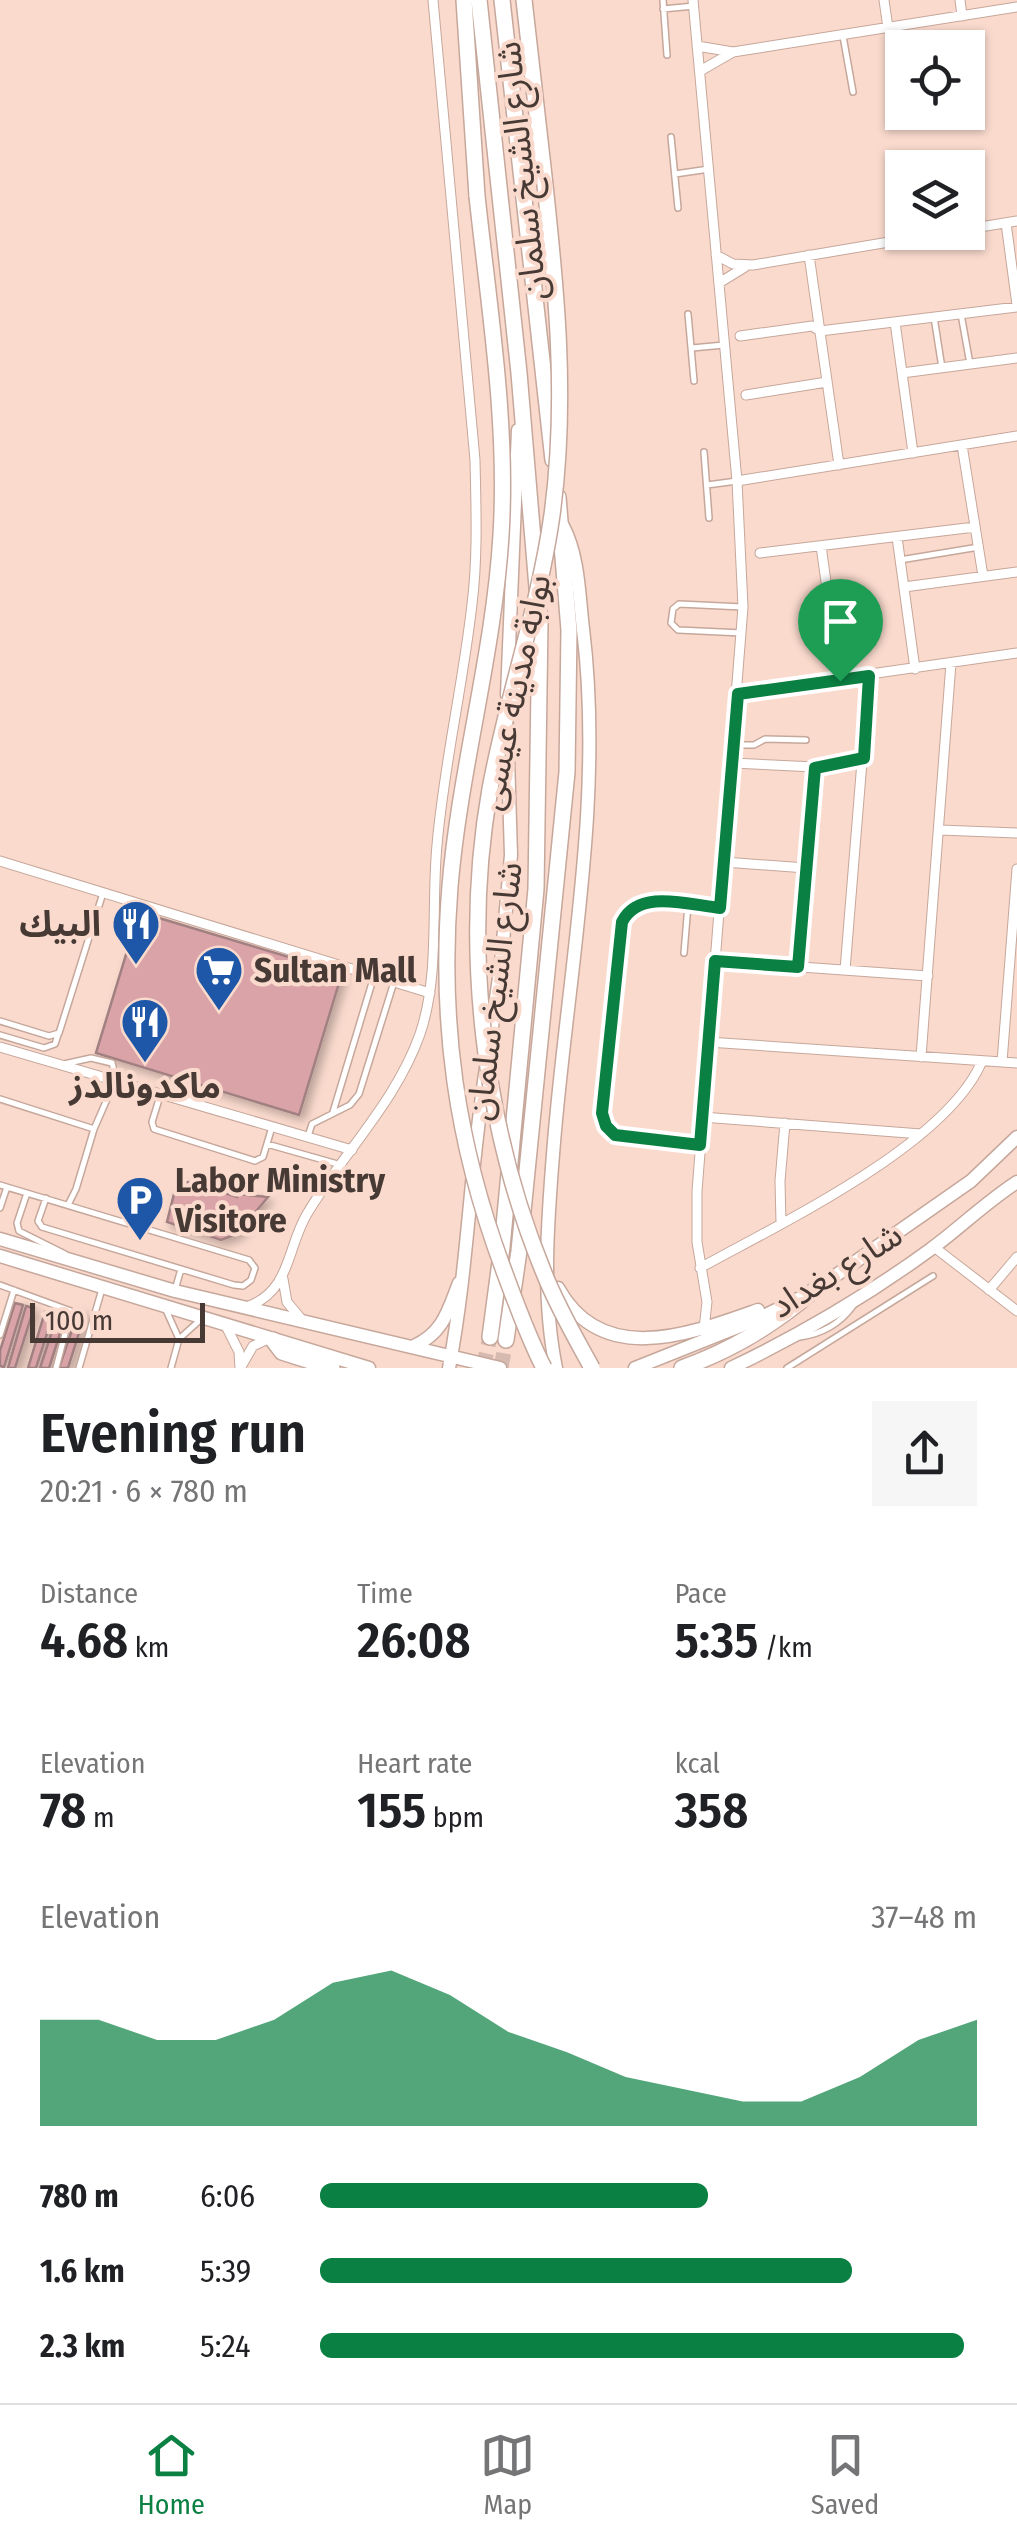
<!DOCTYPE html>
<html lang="en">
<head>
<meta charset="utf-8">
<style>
	:root { --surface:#fff; --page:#f6f6f6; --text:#202124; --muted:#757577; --line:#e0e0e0; --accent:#0b8043 }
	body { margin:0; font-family:"Fira Sans Condensed","Noto Sans Arabic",sans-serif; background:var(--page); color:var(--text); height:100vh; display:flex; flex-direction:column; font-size:38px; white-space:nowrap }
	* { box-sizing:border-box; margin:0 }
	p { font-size:32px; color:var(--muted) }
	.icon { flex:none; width:55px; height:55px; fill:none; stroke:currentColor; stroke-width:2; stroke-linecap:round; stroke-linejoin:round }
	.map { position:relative; height:1368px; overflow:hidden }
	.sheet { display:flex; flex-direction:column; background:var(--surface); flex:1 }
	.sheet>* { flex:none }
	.tools { position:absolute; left:885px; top:30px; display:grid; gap:20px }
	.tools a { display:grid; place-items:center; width:100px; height:100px; border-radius:0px; background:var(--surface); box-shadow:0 2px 8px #0004; font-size:50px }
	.scale { position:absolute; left:30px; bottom:25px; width:175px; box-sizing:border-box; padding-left:10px; border:5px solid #473a35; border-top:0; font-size:28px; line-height:35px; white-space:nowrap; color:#473a35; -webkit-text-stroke:8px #fadacd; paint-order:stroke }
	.pin { position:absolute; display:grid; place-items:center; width:85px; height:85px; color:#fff; margin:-102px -42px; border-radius:50% 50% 50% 0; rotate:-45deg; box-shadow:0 0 10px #0007 }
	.pin .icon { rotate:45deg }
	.round { display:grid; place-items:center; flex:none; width:105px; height:105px; border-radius:0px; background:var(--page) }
	.headline { display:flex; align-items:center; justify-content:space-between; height:170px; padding:0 40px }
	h1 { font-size:55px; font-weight:600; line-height:75px }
	.stats { display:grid; grid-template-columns:repeat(3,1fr); gap:15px; height:170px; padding:10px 40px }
	.stats div { display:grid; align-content:center }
	.stats b { font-size:50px; font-weight:600 }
	.stats small { font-size:28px; font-weight:400 }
	.stats p { font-size:28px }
	.chart { height:280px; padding:20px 40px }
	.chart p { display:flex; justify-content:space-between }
	.chart svg { width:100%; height:180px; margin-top:10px; fill:var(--accent); opacity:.7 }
	ul { padding:0 40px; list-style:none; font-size:32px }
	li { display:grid; grid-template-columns:160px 120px 1fr; align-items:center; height:75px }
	li i { height:25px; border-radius:12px; background:var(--accent) }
	.tabs { display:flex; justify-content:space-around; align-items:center; height:140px; border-top:2px solid var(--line); background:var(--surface); font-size:28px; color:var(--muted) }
	.tabs a { display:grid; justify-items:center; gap:5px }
	.tabs .on { color:var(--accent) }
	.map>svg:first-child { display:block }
	.building { fill:#daa3a8; stroke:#a18082; stroke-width:2.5; filter:url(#shadow) }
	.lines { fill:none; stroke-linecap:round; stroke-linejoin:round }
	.primary-tunnel { stroke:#d6baaf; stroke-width:15; stroke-dasharray:15 8; stroke-linecap:butt }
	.service-casing { stroke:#c6a79b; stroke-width:8 }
	.minor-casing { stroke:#c6a79b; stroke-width:11 }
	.secondary-casing { stroke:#c6a79b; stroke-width:15 }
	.primary-casing { stroke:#c6a79b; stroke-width:18 }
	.service { stroke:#fff; stroke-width:5 }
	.minor { stroke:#fff; stroke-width:9 }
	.secondary { stroke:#fff; stroke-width:12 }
	.primary { stroke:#fff; stroke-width:15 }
	.primary-bridge-casing { stroke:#c6a79b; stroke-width:18; stroke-linecap:butt }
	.primary-bridge { stroke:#fff; stroke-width:15 }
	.route-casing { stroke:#fff; stroke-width:20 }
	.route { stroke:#0b8043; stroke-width:12 }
	.labels { text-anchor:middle; stroke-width:8; stroke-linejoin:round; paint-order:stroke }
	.street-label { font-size:35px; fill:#473a35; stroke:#fadacd }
	.poi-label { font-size:35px; font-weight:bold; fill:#473a35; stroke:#fadacd; text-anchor:start }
</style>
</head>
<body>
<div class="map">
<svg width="1017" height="1368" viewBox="0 0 1017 1368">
	<defs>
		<filter id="shadow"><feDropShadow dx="4.5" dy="4.5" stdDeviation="5" flood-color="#0004"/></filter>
	</defs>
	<rect width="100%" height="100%" fill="#fadacd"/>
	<path class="building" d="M139,912L342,973L299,1115L96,1053Z
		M190,1182L237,1197L238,1194L268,1197L237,1234L221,1240L167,1222L175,1190L182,1183Z
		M15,1303L23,1305L4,1367L0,1366V1351Z
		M26,1306L34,1308L15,1368H8Z
		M79,1309L85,1314L68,1368H59Z
		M45,1312L53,1315L36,1368H28Z
		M57,1316L65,1318L49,1368H40Z"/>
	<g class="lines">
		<path class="primary-tunnel" d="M483,1368L490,1337
			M501,1368L506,1340"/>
		<g class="service-casing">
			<path id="service" d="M663,0L667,55
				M663,9L694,6
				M843,36L853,92
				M671,137L678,208
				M675,174L709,169
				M688,314L694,381
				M961,314L970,364
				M934,317L942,368
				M692,348L724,345
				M704,452L709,518
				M707,485L737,481
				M900,560L979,547
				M742,633L678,630L671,623L673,609L679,604L743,607
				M734,745H754L765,739L806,740
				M684,953L688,905
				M0,1021L49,1036L59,1033L103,893
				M0,1035L44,1048L55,1044L58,1035
				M64,1064L91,1058L112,1063L117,1082
				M160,1096L152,1122L154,1129L255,1161L263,1157L272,1127
				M0,1099L94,1129L76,1189L68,1205
				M333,1112L374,976
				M94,1129L115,1081
				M308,1136L312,1124L350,1105L359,1094L394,982
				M267,1144L341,1165
				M0,1185L249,1260L255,1268L251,1280L243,1286L234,1285L42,1227L38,1221L46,1198
				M27,1193L17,1223L19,1231L65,1254
				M0,1208L7,1187
				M0,1285L71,1311L56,1368
				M175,1290L181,1269
				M166,1310L179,1339
				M0,1335L14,1290
				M800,1337C822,1334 839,1325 853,1306
				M79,1368L102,1289
				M171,1368L179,1339L199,1321
				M787,1368L933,1276"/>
		</g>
		<g class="minor-casing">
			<path id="minor" d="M693,0L737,481L743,607L697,1191V1242L707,1302L704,1329
				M884,0L888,28
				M960,0L962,16
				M697,46L733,52L1017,7
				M700,71L733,52
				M1006,223L1017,305
				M968,229L1017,221
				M716,255L733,264L753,265L948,232
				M809,255L839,465
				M719,283L745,267
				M895,322L913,453
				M740,336L812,326L820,331L1017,307
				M902,373L1017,358
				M746,395L827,382
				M962,445L983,576
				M737,481L1017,436
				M897,537L915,669
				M821,546L840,681
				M760,553L975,527
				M904,587L1017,572
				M738,693L1017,653
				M732,763L815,767L864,758
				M940,830L1017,833
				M0,861L430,993
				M724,862L806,868
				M715,961L928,976
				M798,967L815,767
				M845,970L869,676
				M708,1042L1017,1063
				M0,1047L352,1150
				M921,1057L951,663
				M1002,1062L1017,869
				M702,1117L921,1134
				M700,1145L615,1135L606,1126L603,1113L624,917C644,890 691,905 720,908
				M781,1223L780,1181L785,1123
				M934,1247L1017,1311
				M700,1268C779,1224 947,1145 982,1061
				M283,1279L287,1302L302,1320
				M989,1290L1017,1257
				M249,1306C291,1290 287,1247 307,1214C343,1153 396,1102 420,1034C440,975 431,907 437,845C444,764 463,685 472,604C478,556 476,508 475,460L433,0
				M226,1326L239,1352L240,1368
				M242,1365L253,1346L268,1339"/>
		</g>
		<g class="secondary-casing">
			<path id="secondary" d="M507,695L518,430
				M489,1048L501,963L511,855L507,725
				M0,1239L175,1291L500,1368
				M0,1256L369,1368
				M558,1288C602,1368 690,1334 758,1310
				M414,1346C443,1333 448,1311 459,1283
				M449,1368C468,1268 470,1168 486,1068
				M556,1368C541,1295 548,1216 554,1142C568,973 604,798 583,629C579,596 579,556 563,526
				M635,1368L758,1319L812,1292L971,1181L1017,1137
				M731,1368C802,1334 868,1295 931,1249C961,1227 986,1202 1017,1182"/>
		</g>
		<g class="primary-casing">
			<path id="primary" d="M464,0L477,196
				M479,0L519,373L540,623L536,889L502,1247L490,1337
				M502,0L553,460
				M524,0L543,167
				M273,1340L282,1352L332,1368
				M506,1340L519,1251L567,772L569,630L558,497
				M682,1368C732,1350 772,1326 812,1292"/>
		</g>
		<use href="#service" class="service"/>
		<use href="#minor" class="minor"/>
		<use href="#secondary" class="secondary"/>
		<use href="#primary" class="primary"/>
		<g class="primary-bridge-casing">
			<path id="primary-bridge" d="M543,167C556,284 568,398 552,515C539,607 507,697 490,789C462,946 483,1125 544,1273C557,1306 575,1337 592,1368
				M477,196C489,308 508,422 501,535C494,653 460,768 450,886C439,1021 456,1143 504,1271C516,1303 528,1337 544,1368"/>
		</g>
		<use href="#primary-bridge" class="primary-bridge"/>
	</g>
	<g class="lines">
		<g class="route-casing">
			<path id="route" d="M869,676L864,758L815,768L798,967L715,961L700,1145L615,1135L606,1126L602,1113L622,922C639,888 689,905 720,908L738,694Z"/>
		</g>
		<use href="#route" class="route"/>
	</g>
	<defs>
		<g id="restaurant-pin" transform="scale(2.5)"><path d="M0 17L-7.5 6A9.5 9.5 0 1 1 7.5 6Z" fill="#1e57a8" stroke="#fadacd"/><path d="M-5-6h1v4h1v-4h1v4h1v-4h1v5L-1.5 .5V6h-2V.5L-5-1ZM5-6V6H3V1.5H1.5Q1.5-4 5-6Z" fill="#fff"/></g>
		<g id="supermarket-pin" transform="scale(2.5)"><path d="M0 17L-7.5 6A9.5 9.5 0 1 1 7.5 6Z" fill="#1e57a8" stroke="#fadacd"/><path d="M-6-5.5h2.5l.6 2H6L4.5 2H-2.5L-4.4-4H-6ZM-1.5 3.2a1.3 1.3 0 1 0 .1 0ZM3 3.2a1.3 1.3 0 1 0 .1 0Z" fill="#fff"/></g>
		<g id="parking-pin" transform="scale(2.5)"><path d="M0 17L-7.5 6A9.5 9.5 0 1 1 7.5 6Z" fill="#1e57a8" stroke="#fadacd"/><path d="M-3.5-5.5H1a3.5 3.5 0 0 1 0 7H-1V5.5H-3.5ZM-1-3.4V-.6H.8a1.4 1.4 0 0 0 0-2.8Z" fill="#fff"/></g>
	</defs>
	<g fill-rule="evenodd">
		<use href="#restaurant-pin" x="136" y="924"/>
		<use href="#supermarket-pin" x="219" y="970"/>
		<use href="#restaurant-pin" x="145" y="1022"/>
		<use href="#parking-pin" x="140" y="1200"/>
	</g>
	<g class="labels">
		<g class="street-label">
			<text transform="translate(521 171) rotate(-96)" y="12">شارع الشيخ سلمان</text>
			<text transform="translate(514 692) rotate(-78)" y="12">بوابة مدينة عيسى</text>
			<text transform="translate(494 991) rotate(-83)" y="12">شارع الشيخ سلمان</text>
			<text transform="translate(836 1270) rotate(-32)" y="12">شارع بغداد</text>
		</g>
		<g class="poi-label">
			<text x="101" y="936" text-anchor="end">البيك</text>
			<text x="254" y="982">Sultan Mall</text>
			<text x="145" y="1098" text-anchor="middle">ماكدونالدز</text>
			<text x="175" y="1192">Labor Ministry<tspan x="175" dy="40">Visitore</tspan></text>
		</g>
	</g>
</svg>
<div class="tools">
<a><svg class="icon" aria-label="locate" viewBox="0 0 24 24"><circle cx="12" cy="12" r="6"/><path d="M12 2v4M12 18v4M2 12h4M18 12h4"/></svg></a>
<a><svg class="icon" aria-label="layers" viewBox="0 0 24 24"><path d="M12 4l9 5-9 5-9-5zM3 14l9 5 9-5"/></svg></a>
</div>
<div class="scale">100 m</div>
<div class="pin" style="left:840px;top:681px;background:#1e9e55"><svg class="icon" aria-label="arrive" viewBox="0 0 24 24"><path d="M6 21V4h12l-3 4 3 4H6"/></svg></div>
</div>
<section class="sheet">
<div class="headline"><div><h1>Evening run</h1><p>20:21 · 6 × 780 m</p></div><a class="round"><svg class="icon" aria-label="share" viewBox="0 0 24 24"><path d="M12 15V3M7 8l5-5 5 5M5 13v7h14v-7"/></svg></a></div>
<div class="stats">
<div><p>Distance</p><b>4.68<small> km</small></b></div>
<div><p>Time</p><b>26:08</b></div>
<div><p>Pace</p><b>5:35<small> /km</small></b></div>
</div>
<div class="stats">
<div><p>Elevation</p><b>78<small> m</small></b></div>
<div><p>Heart rate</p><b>155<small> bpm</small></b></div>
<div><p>kcal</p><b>358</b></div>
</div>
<div class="chart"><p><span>Elevation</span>37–48 m</p>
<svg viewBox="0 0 160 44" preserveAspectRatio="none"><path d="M0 44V18L10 18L20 23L30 23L40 18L50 9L60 6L70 12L80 21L90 26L100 32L110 35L120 38L130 38L140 32L150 23L160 18V44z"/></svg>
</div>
<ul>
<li><b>780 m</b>6:06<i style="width:59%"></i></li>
<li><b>1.6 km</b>5:39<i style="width:81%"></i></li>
<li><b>2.3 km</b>5:24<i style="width:98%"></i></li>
</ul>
</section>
<nav class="tabs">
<a class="on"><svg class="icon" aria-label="home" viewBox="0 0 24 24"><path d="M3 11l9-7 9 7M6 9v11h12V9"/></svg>Home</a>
<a><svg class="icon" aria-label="map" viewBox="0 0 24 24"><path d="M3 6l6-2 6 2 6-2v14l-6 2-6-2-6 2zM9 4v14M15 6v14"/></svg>Map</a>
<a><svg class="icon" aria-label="saved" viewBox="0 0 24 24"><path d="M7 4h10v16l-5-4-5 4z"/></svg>Saved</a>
</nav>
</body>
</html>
